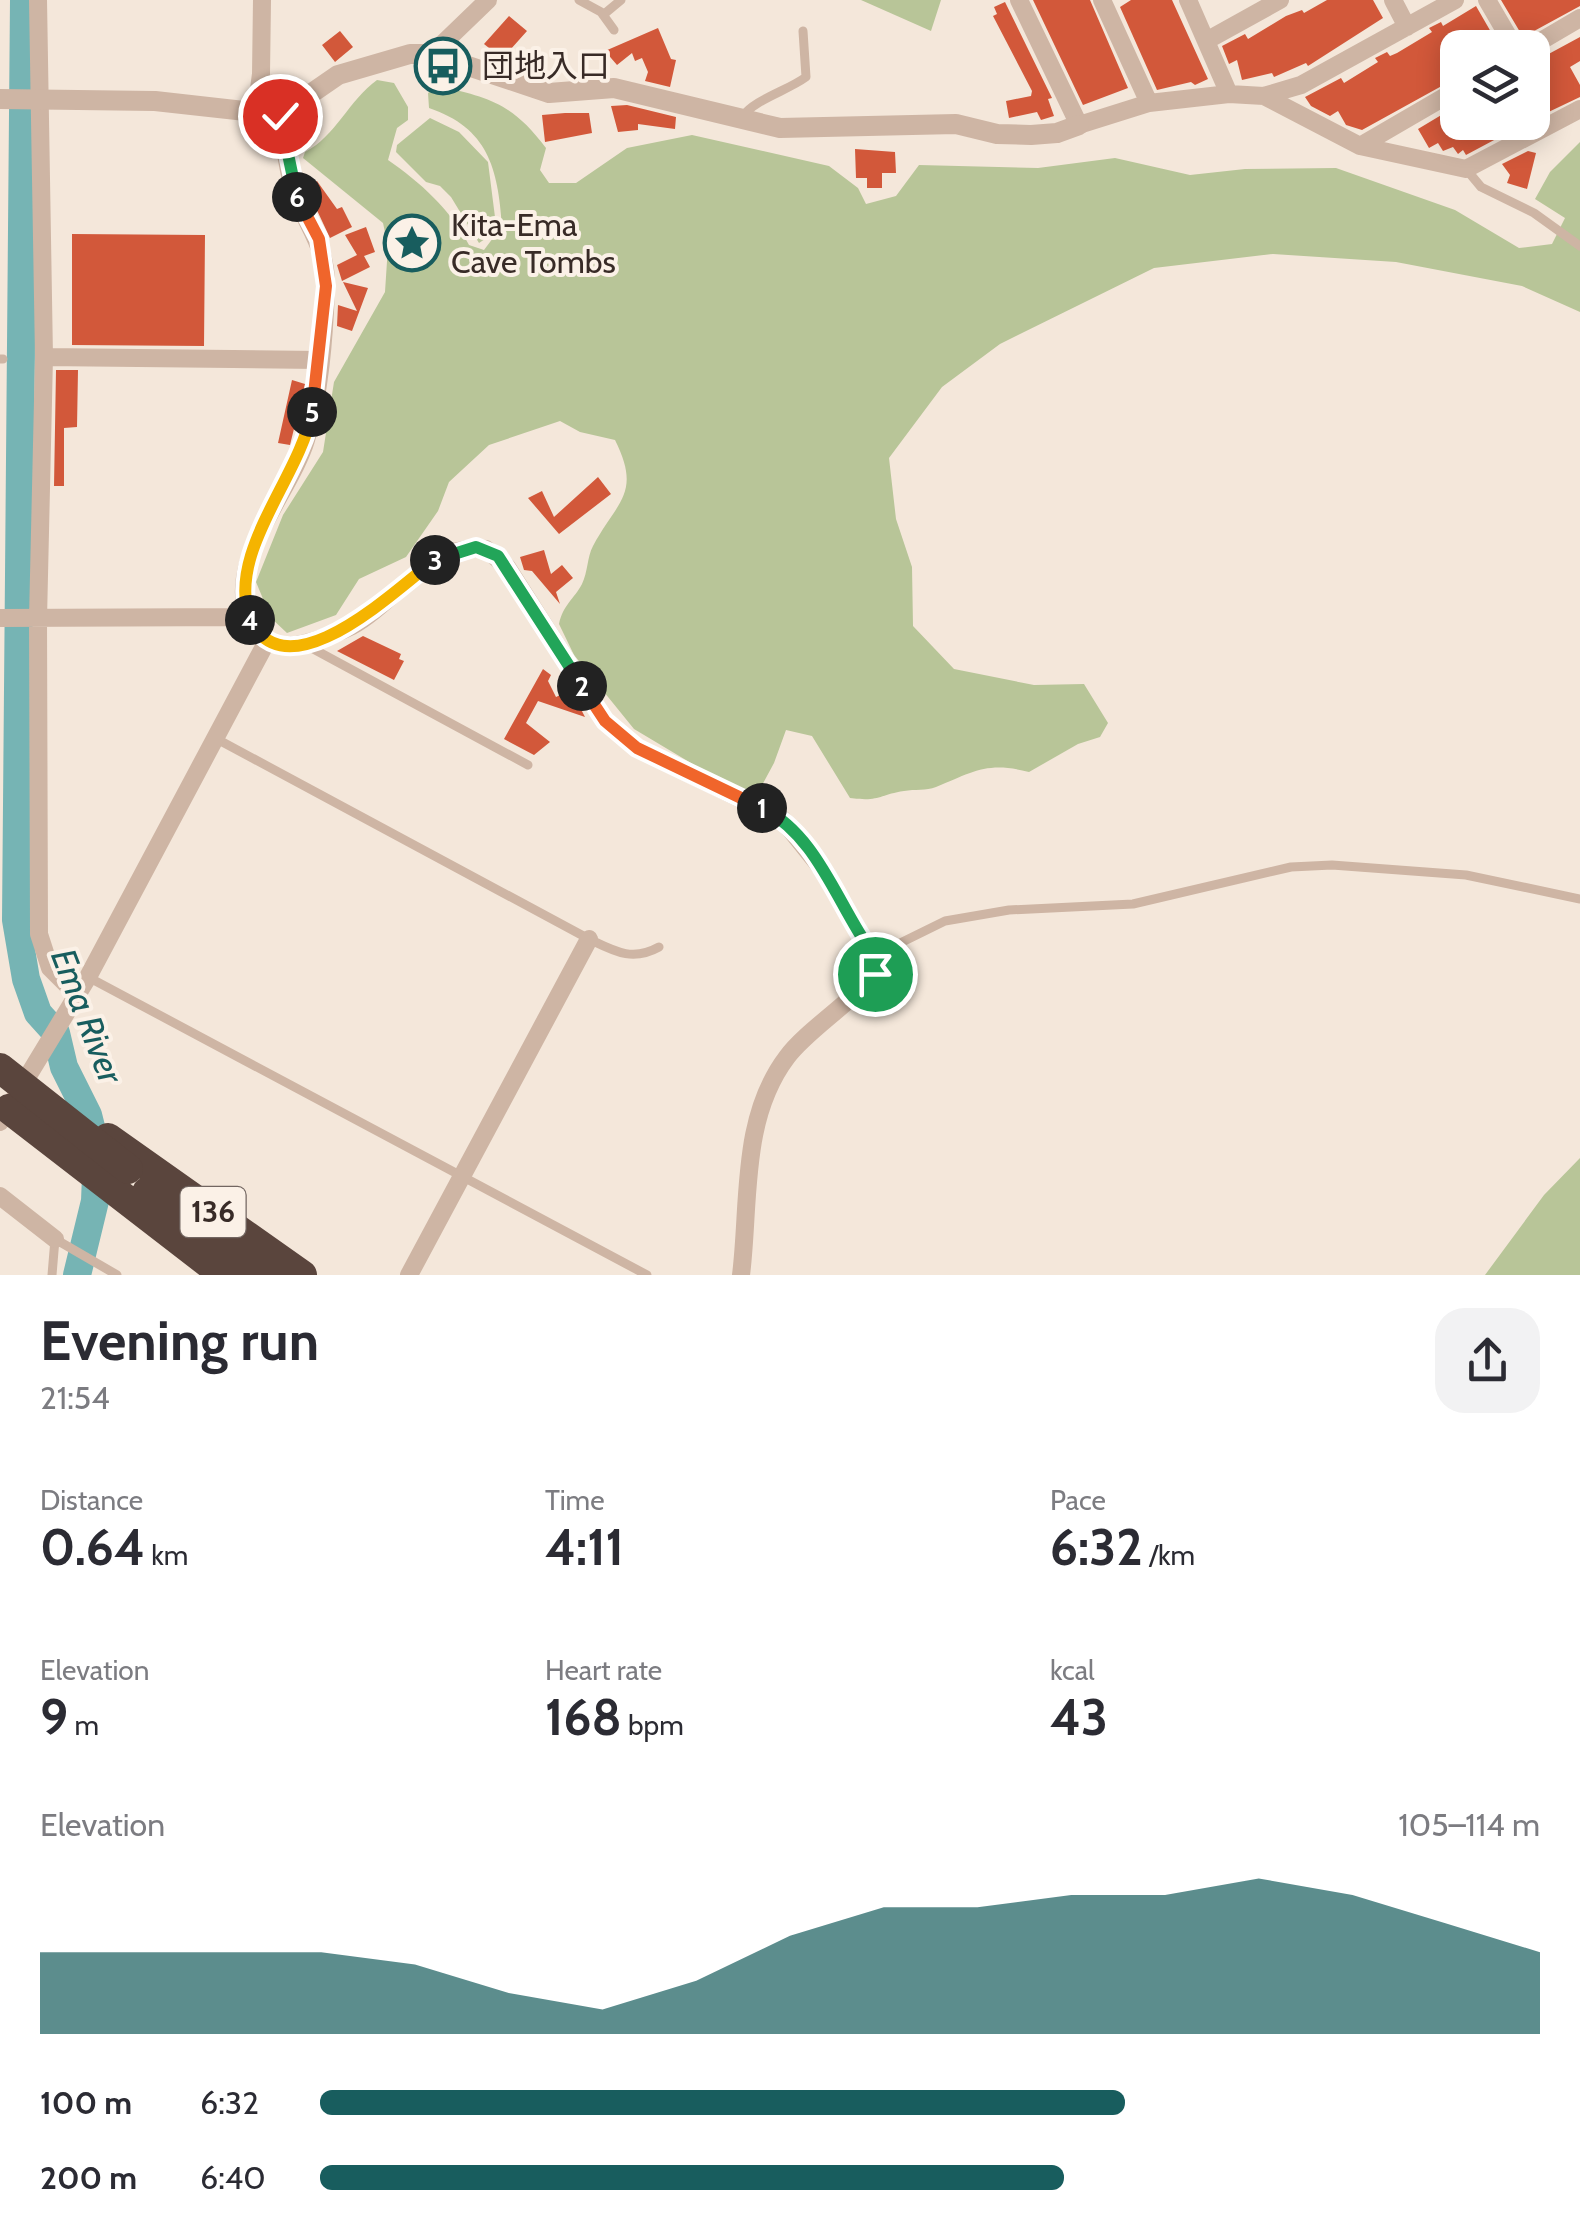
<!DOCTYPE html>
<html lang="en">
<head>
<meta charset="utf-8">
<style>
	:root { --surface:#fff; --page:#f2f2f3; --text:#2b2b33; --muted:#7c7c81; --accent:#185d5e }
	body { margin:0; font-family:Cabin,"Noto Sans JP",sans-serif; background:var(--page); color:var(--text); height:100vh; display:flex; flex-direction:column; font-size:38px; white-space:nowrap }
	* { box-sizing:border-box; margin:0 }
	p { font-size:32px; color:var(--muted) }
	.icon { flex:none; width:55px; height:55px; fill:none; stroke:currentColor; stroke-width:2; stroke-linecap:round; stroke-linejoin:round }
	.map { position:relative; height:1275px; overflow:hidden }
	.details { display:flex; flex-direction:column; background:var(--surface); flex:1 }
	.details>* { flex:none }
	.fabs { position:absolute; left:1440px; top:30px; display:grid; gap:20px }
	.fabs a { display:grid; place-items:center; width:110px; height:110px; border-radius:20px; background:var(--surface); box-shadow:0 5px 25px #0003; font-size:50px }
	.pin { position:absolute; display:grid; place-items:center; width:85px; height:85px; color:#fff; margin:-42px; border:5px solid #fff; border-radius:50%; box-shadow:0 2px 10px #0007 }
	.km { position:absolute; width:50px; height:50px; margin:-25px; border-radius:50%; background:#222; color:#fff; font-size:28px; line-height:50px; text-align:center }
	.round { display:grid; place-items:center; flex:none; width:105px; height:105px; border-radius:30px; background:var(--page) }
	.head { display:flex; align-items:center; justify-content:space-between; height:170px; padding:0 40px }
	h1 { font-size:55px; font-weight:800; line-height:75px }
	.figures { display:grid; grid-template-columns:repeat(3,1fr); gap:15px; height:170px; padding:10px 40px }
	.figures div { display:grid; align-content:center }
	.figures b { font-size:50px; font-weight:800 }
	.figures small { font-size:28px; font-weight:400 }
	.figures p { font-size:28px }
	.chart { height:280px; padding:20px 40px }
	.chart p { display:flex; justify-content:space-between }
	.chart svg { width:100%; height:180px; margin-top:10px; fill:var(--accent); opacity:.7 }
	ul { padding:0 40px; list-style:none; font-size:32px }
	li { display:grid; grid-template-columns:160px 120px 1fr; align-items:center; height:75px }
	li i { height:25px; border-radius:12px; background:var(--accent) }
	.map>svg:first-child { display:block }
	.green { fill:#b8c598 }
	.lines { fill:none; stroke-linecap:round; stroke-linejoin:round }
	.river { stroke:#76b4b4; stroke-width:28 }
	.building { fill:#d2583a }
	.service { stroke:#ceb5a4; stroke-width:9 }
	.minor { stroke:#ceb5a4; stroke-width:18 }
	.tertiary { stroke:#ceb5a4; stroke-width:20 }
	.motorway { stroke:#5a453d; stroke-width:30 }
	.motorway-bridge { stroke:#5a453d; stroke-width:30 }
	.split-1-casing { stroke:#fff; stroke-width:20 }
	.split-2-casing { stroke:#fff; stroke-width:20 }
	.split-3-casing { stroke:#fff; stroke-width:20 }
	.split-4-casing { stroke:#fff; stroke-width:20 }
	.split-5-casing { stroke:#fff; stroke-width:20 }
	.split-6-casing { stroke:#fff; stroke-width:20 }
	.split-7-casing { stroke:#fff; stroke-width:20 }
	.split-1 { stroke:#22a559; stroke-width:12 }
	.split-2 { stroke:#f0652b; stroke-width:12 }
	.split-3 { stroke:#22a559; stroke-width:12 }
	.split-4 { stroke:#f5b400; stroke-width:12 }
	.split-5 { stroke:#f5b400; stroke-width:12 }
	.split-6 { stroke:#f0652b; stroke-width:12 }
	.split-7 { stroke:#22a559; stroke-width:12 }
	.labels { text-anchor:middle; stroke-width:8; stroke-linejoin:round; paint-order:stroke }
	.shield { fill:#fbf1e7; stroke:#726661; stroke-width:2.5 }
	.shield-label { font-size:30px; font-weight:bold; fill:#382b27 }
	.poi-label { font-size:32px; fill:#382b27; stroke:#fbf1e7; text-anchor:start }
	.water-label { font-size:35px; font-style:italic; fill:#185d5e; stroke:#fbf1e7 }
</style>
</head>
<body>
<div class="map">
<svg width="1580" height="1275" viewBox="0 0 1580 1275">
	<rect width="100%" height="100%" fill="#f4e7da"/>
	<path class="green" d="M861,0H941L931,31Z
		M377,80L394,83L408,107V120L397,128L388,160C420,182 451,210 469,245L484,250L502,226C498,168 488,128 429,108L428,93L439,86C491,98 513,104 546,148L540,170L549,183H576L627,148L692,135L829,166L858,188L866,204L896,196L919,165L1038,168L1115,158L1190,175L1245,169L1336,168L1455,210L1519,248L1552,244L1565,218L1535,199L1550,172L1580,142V312L1522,286L1396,262L1273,254L1154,268L1000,344L942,387L889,458L896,519L912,567L913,626L954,669L1034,685L1084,684L1108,723L1100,737L1078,744L1029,772C987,761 973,772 936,787C926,791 915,789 904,791C878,795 880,802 850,798L812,736L786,730L774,763L760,789L749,791L711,775L634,729L574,655L559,624C563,605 574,599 582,584C588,572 587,557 593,546C617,501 642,494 615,440L580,432L560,421L489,445L449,482L438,511L406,557L359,579L336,615L287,633L271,618L256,582L283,515L323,452L334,382L385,292L388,246L383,223L303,158L305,152C336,136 349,100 377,80Z
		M430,118L459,132L488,162L496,225L491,235L479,243L451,197L440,186L426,182L396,152L397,145Z
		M1580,1158V1275H1485L1544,1195Z"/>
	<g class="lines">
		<path class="river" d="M24,0L16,920L26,979L38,1013L56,1033L64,1067L88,1115L97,1151L95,1201L77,1275"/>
	</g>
	<path class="building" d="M1033,0H1090L1128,88L1083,105Z
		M1131,0H1172L1208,79L1195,85L1191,82L1157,90L1120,7Z
		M1327,0H1373L1383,18L1308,66L1306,63L1274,77L1272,73L1242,80L1237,60L1229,64L1222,46L1245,34L1248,39L1286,16L1302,10L1304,13Z
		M1501,0H1580V6L1523,37Z
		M1005,2L1052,98L1048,99L1054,116L1041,120L1037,112L1009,118L1006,101L1031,96L1032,91L993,16L997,14L994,7Z
		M1476,6L1495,39L1491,41L1495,48H1458V77L1362,130L1346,125L1338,111L1330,116L1311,106L1305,97L1341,78L1344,83L1378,62L1375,58L1387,52L1390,56L1397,53L1432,32L1429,28L1441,22L1443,26Z
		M509,16L527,31L502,59L498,55L495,60L484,57L489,48L484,44Z
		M658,28L671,59L676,60L670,87L645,81L648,72L642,58L635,61L632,53L617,65L605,51Z
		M340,31L353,47L335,62L322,45Z
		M1580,37V61L1570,67L1580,85V97L1538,117L1532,106V63Z
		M627,105L676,117L675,129L638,124V130L618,132L611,106Z
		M1458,105V122H1528L1466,155L1463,150L1458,154L1453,147L1443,151L1438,143L1429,148L1418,129Z
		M565,113H589L592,133L545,142L542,115Z
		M855,149L895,152L896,173H882V188H867V178H856Z
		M1528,151L1536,153L1527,189L1507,183L1510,175L1502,164Z
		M317,181L337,209L342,207L352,227L330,238L307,189Z
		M366,227L375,252L364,256L370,267L342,281L337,265L357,255L345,235Z
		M72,234L205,235L204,346L72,345Z
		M343,282L368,288L352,331L337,326L338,305L357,311Z
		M56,370H78L77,427L64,428V486H54Z
		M292,380L305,384L290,445L278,443Z
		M598,477L611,494L559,534L528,498L542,491L554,517Z
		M544,550L551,574L562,565L573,578L556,592L560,604L532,571L524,570L520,557Z
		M363,636L401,654L399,659L404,661L394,680L337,651Z
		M543,669L551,675L548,681L556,697L571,690L585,717L538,701L526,723L550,742L534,755L504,739Z"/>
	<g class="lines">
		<path class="service" d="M579,0L601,12L614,30
			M603,15L621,0
			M742,117C755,99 787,91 806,77L803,31
			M1466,169L1481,187L1534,213L1580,246
			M0,359H3
			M306,645L528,765
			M215,738L589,939C614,951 632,962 659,947
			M886,950L945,921L1009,910L1133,904L1291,867L1332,865L1466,875L1580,899
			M88,977L647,1275
			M55,1239L117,1275
			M52,1275L55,1239"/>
		<path class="minor" d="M38,0L44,357L38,619L39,934L50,968L77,995
			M1019,0L1079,125L1149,103L1229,94L1264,96L1301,85L1455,0
			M1102,0L1149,103
			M1188,0L1229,94
			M1393,0L1407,27
			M1487,0L1515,48
			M1206,41L1280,0
			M1529,48L1580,18
			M432,54L488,0
			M1264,96L1360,146L1466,169L1580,109
			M256,111L261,74L262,0
			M280,115C285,140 286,167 294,190C306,227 328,246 326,290C324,339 320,393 306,440C290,494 216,571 255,630C265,646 285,647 302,644C318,640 338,633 352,626C397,601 429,542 486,549L507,567L605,721L637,748L782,819L823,870L863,939L873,948L886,950C878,988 812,1023 787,1057C740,1119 750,1204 741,1275
			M1360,146L1458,89
			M44,357L319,360
			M0,618L248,617
			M0,1122L88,977L267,641
			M0,1196L55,1239
			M409,1275L589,939"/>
		<path class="tertiary" d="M0,99L155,101L280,115L338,75L410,54H432L549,93L614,88L780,128L956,124L997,134L1031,135L1057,133L1079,125"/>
		<path class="motorway" d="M9,1109L224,1275
			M108,1138L302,1275
			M147,1192L262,1275"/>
		<path class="motorway-bridge" d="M0,1068L128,1169"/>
	</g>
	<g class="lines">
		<g class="split-1-casing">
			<path id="split-1" d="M762,808C813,833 834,894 863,939L873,948L886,950L882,966L875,974"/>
		</g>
		<g class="split-2-casing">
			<path id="split-2" d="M582,686L605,721L637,748L762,808"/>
		</g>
		<g class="split-3-casing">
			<path id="split-3" d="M435,560L476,547L498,556L582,686"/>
		</g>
		<g class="split-4-casing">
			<path id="split-4" d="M250,620C289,695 397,588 435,560"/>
		</g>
		<g class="split-5-casing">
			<path id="split-5" d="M250,620C226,552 299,479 312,412"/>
		</g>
		<g class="split-6-casing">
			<path id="split-6" d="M297,197L319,239L326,286L312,412"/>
		</g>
		<g class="split-7-casing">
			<path id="split-7" d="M280,116L297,197"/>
		</g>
		<use href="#split-1" class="split-1"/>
		<use href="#split-2" class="split-2"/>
		<use href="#split-3" class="split-3"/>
		<use href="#split-4" class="split-4"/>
		<use href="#split-5" class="split-5"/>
		<use href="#split-6" class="split-6"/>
		<use href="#split-7" class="split-7"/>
	</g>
	<defs>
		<g id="bus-ring" transform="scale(2.875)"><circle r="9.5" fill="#fbf1e7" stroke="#185d5e" stroke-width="1.5"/><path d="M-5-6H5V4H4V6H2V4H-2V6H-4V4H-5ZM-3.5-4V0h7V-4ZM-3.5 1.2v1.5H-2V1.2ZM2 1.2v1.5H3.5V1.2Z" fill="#185d5e"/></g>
		<g id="sight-ring" transform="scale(2.875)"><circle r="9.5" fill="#fbf1e7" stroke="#185d5e" stroke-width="1.5"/><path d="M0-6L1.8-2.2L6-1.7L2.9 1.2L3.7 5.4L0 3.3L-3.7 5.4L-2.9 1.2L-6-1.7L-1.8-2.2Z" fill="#185d5e"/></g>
	</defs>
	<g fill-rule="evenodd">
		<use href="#bus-ring" x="443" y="66"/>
		<use href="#sight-ring" x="412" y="243"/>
	</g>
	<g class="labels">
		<rect class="shield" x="180.5" y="1187" width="65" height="50" rx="8"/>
		<g class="shield-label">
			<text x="213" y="1222">136</text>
		</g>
		<g class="poi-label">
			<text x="482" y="77">団地入口</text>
			<text x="451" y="236">Kita-Ema<tspan x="451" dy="37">Cave Tombs</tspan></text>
		</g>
		<g class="water-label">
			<text transform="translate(87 1016) rotate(69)" y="12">Ema River</text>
		</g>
	</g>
</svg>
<div class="fabs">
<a><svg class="icon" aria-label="layers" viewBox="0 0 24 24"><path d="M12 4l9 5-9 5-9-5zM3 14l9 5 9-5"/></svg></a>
</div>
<div class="pin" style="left:875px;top:974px;background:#1e9e55"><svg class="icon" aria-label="arrive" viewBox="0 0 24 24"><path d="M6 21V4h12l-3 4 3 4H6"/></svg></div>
<div class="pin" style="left:280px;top:116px;background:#d93025"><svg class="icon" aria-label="check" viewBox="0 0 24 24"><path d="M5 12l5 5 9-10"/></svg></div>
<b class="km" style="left:762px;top:808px">1</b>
<b class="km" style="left:582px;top:686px">2</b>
<b class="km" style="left:435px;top:560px">3</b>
<b class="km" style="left:250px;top:620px">4</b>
<b class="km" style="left:312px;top:412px">5</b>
<b class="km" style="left:297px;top:197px">6</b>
</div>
<section class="details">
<div class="head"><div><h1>Evening run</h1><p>21:54</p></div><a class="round"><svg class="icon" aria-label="share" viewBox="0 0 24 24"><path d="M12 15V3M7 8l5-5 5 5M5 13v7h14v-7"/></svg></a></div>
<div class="figures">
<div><p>Distance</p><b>0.64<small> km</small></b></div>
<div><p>Time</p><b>4:11</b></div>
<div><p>Pace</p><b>6:32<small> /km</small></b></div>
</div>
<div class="figures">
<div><p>Elevation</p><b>9<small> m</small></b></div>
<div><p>Heart rate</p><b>168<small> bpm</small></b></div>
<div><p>kcal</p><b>43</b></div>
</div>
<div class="chart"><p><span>Elevation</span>105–114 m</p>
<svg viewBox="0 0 160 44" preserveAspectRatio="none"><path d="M0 44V24L10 24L20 24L30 24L40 27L50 34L60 38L70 31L80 20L90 13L100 13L110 10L120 10L130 6L140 10L150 17L160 24V44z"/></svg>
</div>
<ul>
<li><b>100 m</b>6:32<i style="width:66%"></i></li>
<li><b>200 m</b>6:40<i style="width:61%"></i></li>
</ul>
</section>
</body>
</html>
